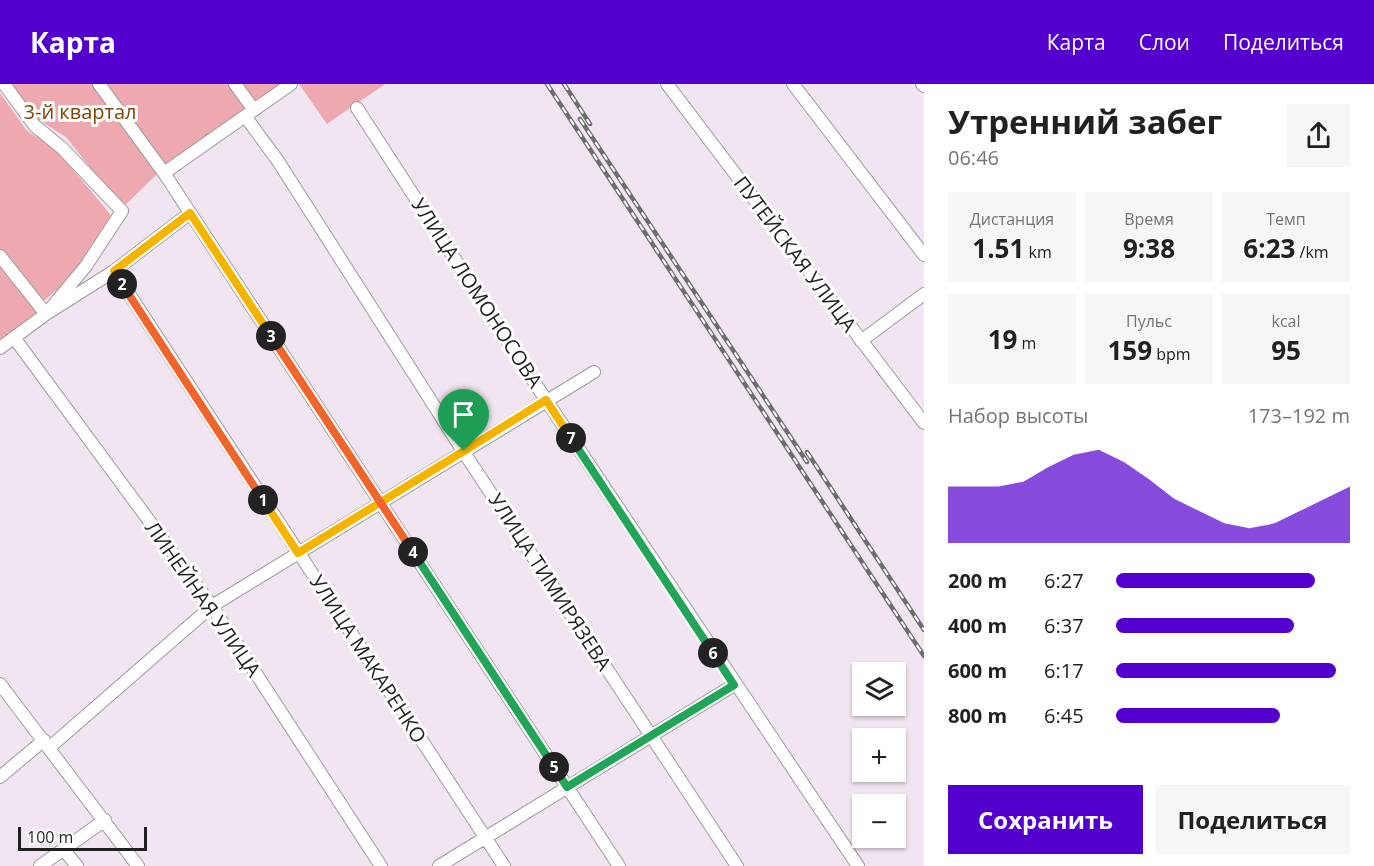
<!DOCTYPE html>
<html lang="ru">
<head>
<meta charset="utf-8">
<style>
	:root { --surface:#fff; --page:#f6f6f6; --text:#202124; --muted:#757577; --accent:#5300cf }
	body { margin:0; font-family:"Open Sans",sans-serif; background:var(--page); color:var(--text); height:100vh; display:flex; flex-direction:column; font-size:22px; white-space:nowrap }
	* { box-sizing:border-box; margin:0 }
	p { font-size:20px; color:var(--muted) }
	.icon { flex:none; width:33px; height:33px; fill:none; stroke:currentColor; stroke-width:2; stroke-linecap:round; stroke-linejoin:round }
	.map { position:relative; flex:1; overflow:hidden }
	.sheet { display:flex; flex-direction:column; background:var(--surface); width:450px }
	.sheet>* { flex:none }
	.tools { position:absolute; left:852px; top:578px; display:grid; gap:12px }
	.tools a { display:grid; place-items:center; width:54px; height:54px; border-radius:0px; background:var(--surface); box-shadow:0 2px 4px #0004; font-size:30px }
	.scale { position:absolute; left:18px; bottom:15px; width:129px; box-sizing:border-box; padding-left:6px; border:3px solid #1f1f1f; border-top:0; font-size:16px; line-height:21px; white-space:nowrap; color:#1f1f1f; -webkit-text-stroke:4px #fff; paint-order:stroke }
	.pin { position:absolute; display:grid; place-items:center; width:51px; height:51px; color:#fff; margin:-62px -26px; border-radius:50% 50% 50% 0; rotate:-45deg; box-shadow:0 0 6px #0007 }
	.pin .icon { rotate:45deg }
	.km { position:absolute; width:30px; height:30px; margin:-15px; border-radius:50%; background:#222; color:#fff; font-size:16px; line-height:30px; text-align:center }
	.round { display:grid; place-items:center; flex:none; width:63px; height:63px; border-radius:0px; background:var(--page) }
	.overview { display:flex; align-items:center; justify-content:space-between; height:102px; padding:0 24px }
	h1 { font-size:33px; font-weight:700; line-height:45px }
	.metrics { display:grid; grid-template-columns:repeat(3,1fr); gap:9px; height:102px; padding:6px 24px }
	.metrics div { display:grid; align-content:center; border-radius:0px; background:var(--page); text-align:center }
	.metrics b { font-size:26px; font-weight:700 }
	.metrics small { font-size:16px; font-weight:400 }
	.metrics p { font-size:16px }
	.chart { height:168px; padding:12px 24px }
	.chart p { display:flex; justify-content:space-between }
	.chart svg { width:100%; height:108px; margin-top:6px; fill:var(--accent); opacity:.7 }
	.cta { display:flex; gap:12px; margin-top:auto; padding:12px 24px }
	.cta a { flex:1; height:69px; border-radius:0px; background:var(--accent); color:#fff; font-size:24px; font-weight:700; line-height:69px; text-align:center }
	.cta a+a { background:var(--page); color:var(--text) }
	ul { padding:0 24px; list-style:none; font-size:20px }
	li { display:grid; grid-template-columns:96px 72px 1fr; align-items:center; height:45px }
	li i { height:15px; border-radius:8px; background:var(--accent) }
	header { display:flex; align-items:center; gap:36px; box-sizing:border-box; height:84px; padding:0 30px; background:var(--accent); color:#fff }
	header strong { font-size:28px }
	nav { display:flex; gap:33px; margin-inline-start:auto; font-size:21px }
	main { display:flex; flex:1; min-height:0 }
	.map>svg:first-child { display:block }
	.grass { fill:#eda9af }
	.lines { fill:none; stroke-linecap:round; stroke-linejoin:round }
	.minor-casing { stroke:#9c9c9c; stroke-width:14 }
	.minor { stroke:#fff; stroke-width:12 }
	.rail-casing { stroke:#6d6d6d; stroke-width:4.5 }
	.rail { stroke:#fff; stroke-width:2; stroke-dasharray:7; stroke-linecap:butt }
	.split-1-casing { stroke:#fff; stroke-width:12 }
	.split-2-casing { stroke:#fff; stroke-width:12 }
	.split-3-casing { stroke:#fff; stroke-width:12 }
	.split-4-casing { stroke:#fff; stroke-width:12 }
	.split-5-casing { stroke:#fff; stroke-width:12 }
	.split-6-casing { stroke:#fff; stroke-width:12 }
	.split-7-casing { stroke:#fff; stroke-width:12 }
	.split-8-casing { stroke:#fff; stroke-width:12 }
	.split-1 { stroke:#f5b400; stroke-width:8 }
	.split-2 { stroke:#f0652b; stroke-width:8 }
	.split-3 { stroke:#f5b400; stroke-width:8 }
	.split-4 { stroke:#f0652b; stroke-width:8 }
	.split-5 { stroke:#22a559; stroke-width:8 }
	.split-6 { stroke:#22a559; stroke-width:8 }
	.split-7 { stroke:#22a559; stroke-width:8 }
	.split-8 { stroke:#f5b400; stroke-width:8 }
	.labels { text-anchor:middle; stroke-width:6; stroke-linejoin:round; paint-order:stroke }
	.park-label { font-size:20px; fill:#844306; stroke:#fff }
	.street-label { font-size:20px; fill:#1f1f1f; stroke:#fff }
</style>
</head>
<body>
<header>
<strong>Карта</strong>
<nav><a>Карта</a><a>Слои</a><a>Поделиться</a></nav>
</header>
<main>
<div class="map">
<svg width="924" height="782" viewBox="0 0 924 782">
	<rect width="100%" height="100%" fill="#f0e5f0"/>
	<path class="grass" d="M12,0H95L158,89L122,124L66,53L39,36Z
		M103,0H231L249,25L164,86Z
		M242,0H285L258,20Z
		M299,0H385L327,40Z
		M0,9L27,47L56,65L114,135L79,188L41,219L0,165Z
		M0,175L42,230L0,256Z"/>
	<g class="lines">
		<g class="minor-casing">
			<path id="minor" d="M99,0L164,89L619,782
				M235,0L254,26
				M667,0L924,339
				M793,0L924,171
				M922,0L924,2
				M357,24L546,316L858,782
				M245,32L278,77L463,367L737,782
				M164,89L291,0
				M0,172L46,230L86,182L122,127L62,64L35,42L4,0
				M114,187L504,782
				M15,255L212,522L381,782
				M861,257L924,210
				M0,264L46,230L114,187L190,129
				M0,600L138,782
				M50,663L212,522L594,288
				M0,693L44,656
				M64,766L77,782
				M40,782L105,736
				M439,782L734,601"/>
		</g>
		<use href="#minor" class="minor"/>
		<g class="rail-casing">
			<path id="rail" d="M547,0L924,572
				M564,0L590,40
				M580,35L807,378
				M807,368L924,546"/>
		</g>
		<use href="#rail" class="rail"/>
	</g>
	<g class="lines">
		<g class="split-1-casing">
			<path id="split-1" d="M263,416L298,469L464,367"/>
		</g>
		<g class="split-2-casing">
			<path id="split-2" d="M122,200L263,416"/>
		</g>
		<g class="split-3-casing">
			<path id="split-3" d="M122,200L114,187L190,129L271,252"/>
		</g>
		<g class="split-4-casing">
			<path id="split-4" d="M271,252L413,468"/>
		</g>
		<g class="split-5-casing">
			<path id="split-5" d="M413,468L554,683"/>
		</g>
		<g class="split-6-casing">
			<path id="split-6" d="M554,683L567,703L734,601L713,569"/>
		</g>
		<g class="split-7-casing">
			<path id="split-7" d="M571,354L713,569"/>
		</g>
		<g class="split-8-casing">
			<path id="split-8" d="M464,367L546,316L571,354"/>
		</g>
		<use href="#split-1" class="split-1"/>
		<use href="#split-2" class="split-2"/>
		<use href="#split-3" class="split-3"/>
		<use href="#split-4" class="split-4"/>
		<use href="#split-5" class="split-5"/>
		<use href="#split-6" class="split-6"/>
		<use href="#split-7" class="split-7"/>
		<use href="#split-8" class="split-8"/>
	</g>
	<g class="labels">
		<g class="park-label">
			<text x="80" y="35">3-й квартал</text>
		</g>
		<g class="street-label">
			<text transform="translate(795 170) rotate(53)" y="7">ПУТЕЙСКАЯ УЛИЦА</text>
			<text transform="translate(477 209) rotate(57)" y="7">УЛИЦА ЛОМОНОСОВА</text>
			<text transform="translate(550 498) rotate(57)" y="7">УЛИЦА ТИМИРЯЗЕВА</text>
			<text transform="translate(203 515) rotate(55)" y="7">ЛИНЕЙНАЯ УЛИЦА</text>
			<text transform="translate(368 575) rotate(57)" y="7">УЛИЦА МАКАРЕНКО</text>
		</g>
	</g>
</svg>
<div class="tools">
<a><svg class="icon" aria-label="layers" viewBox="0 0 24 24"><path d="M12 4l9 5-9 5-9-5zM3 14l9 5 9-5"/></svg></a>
<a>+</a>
<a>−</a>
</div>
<div class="scale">100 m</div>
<div class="pin" style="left:464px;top:367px;background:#1e9e55"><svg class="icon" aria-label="arrive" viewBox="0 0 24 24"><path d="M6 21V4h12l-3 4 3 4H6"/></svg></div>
<b class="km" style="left:263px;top:416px">1</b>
<b class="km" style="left:122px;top:200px">2</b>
<b class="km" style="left:271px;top:252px">3</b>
<b class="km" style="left:413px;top:468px">4</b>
<b class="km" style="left:554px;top:683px">5</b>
<b class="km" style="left:713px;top:569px">6</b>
<b class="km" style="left:571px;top:354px">7</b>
</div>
<section class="sheet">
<div class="overview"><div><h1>Утренний забег</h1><p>06:46</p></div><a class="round"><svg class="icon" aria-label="share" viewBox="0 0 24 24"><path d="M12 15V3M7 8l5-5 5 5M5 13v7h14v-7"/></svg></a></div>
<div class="metrics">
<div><p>Дистанция</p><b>1.51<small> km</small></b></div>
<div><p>Время</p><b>9:38</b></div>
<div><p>Темп</p><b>6:23<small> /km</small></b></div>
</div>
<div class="metrics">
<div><b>19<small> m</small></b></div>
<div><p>Пульс</p><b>159<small> bpm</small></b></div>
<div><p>kcal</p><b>95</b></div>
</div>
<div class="chart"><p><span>Набор высоты</span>173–192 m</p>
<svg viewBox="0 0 160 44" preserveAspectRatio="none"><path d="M0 44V21L10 21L20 21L30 19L40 13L50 8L60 6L70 11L80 18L90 26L100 31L110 36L120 38L130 36L140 31L150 26L160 21V44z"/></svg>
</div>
<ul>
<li><b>200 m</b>6:27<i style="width:85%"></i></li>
<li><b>400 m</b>6:37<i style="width:76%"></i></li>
<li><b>600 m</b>6:17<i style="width:94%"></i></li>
<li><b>800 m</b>6:45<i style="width:70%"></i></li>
</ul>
<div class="cta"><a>Сохранить</a><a>Поделиться</a></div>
</section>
</main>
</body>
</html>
